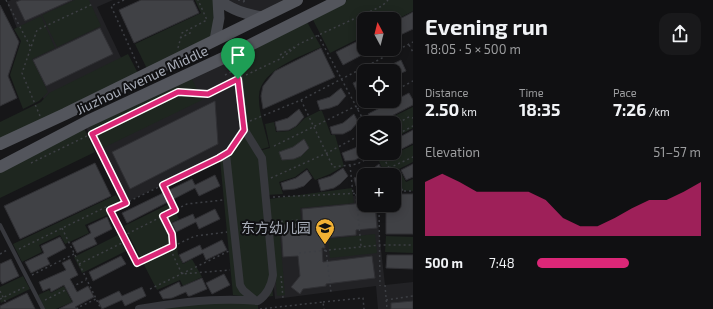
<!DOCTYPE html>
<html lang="en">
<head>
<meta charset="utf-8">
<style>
	:root { --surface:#101012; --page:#19191b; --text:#f1f3f6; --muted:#9c9d9f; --line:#303032; --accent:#db2777 }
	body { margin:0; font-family:"Exo 2","Noto Sans SC",sans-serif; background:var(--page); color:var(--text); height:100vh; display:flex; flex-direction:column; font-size:15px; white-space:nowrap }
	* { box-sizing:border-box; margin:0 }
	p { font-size:13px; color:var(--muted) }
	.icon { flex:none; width:22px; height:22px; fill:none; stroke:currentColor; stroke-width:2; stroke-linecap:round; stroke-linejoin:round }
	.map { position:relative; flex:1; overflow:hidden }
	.details { display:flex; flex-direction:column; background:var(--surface); width:300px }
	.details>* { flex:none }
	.needle { width:26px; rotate:353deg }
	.controls { position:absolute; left:357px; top:12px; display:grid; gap:8px }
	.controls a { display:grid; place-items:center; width:44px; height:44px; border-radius:8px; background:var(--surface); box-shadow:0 2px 10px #0003,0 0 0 1px var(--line); font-size:20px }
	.pin { position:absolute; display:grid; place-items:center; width:34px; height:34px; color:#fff; margin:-41px -17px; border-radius:50% 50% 50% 0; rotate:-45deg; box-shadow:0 0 4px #0007 }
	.pin .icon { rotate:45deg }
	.round { display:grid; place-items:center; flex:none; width:42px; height:42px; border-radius:12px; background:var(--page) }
	.headline { display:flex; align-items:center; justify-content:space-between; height:68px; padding:0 12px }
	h1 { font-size:22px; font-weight:700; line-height:30px }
	.stats { display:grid; grid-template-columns:repeat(3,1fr); gap:6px; height:68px; padding:4px 12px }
	.stats div { display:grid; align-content:center }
	.stats b { font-size:17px; font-weight:700 }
	.stats small { font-size:11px; font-weight:400 }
	.stats p { font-size:11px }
	.chart { height:112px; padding:8px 12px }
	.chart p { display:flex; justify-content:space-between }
	.chart svg { width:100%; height:72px; margin-top:4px; fill:var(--accent); opacity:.7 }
	ul { padding:0 12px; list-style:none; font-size:13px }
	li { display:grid; grid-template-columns:64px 48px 1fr; align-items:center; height:30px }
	li i { height:10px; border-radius:5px; background:var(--accent) }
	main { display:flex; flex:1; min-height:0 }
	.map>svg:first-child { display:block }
	.built { fill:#222225 }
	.green { fill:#1e261f }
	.building { fill:#404145; stroke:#303034 }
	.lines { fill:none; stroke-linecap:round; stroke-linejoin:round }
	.path { stroke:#3d3f44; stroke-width:1.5; stroke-dasharray:2 3; stroke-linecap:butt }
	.service { stroke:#37383d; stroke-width:4 }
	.minor { stroke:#37383d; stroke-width:8 }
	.secondary { stroke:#45474d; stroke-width:11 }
	.primary { stroke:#53555c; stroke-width:12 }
	.route-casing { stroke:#fff; stroke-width:8 }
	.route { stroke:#db2777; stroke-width:5 }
	.labels { text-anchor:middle; stroke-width:4; stroke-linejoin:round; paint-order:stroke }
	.street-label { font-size:14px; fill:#a8adb8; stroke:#111113 }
	.poi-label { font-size:14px; fill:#a8adb8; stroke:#111113; text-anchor:end }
</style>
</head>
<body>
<main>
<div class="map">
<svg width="413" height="309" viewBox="0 0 413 309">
	<rect width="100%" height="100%" fill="#161618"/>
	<path class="built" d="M11,0H113L97,7L132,81L52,121L7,2Z
		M219,0H297L262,17Z
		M236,52L244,129L229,152L123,204L84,123Z
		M364,195V205H376L385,285L413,282V309H378L376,286L275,299L266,204Z"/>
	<path class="green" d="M75,0H89L101,26L57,47L42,15Z
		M195,0H215L212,40L148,71L135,44L201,13Z
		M347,0H413V11L394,21V19H364V36L330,53L312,18Z
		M41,16L55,48L32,59L48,92L39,101L23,109L10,75L21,41L14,29Z
		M306,20L321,47C300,57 260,70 259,96C258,111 266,132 269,147L259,150L246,129L239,54Z
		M128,54L140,77L0,146V122L41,102L49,93Z
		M191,77L202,100L101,149L89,126Z
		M413,107V128L394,138V123H380Z
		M319,111H322L331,135H335L344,166L330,174L315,180L307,168L295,177L279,182L283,194L267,195L259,151L270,148L265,124L274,122L276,132L289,131L297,126L305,118Z
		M84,128L95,152L0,198V167Z
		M244,134L260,159L273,296L257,298L233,295L220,160L230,153Z
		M413,145V162L399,169L406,182L413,179V191L394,190V175H383L384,173L379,161Z
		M352,188L354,203L300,208L301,222L279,224L285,295L277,296L269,199Z
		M116,195L123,208L85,225L89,233L65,244L60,235L39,245L42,252L22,262L13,244Z
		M171,203L179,219L170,223L175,233L178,254L183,264L192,259L202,277L183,286L180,280L157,290L124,226Z
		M375,234L377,253L330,258L328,239Z
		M118,235L126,251L82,273L74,257Z
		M386,236L413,237V253L385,252Z
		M23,276L30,289L1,303L0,300V287Z
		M64,286L72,302L56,309H45L38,295L49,290L51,293Z
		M258,301V309H139L175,303Z"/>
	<path class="building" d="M21,0H72L25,21L16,2Z
		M141,0H193L199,13L134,43L119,10Z
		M0,5L19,42L8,76L17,98L0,106Z
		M413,12V29L394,38V22Z
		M100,28L113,54L46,86L33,60Z
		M364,38V49H373L343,65L336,52Z
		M321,48L335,77L263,109L261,96L263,86L275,71Z
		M401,60L406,71L394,76V71H378Z
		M364,78V91L358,94L353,83Z
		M341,88L346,96L338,105L330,108L320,110L317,101L330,97Z
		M409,93L413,100V105L378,123H373L368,114Z
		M215,101L218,144L130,189L112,152Z
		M299,109L304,117L296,126L289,130L277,131L275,122L288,118Z
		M354,114L358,122L351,130L343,134H332L330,127L343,123Z
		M413,130V143L394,153V140Z
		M304,139L309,148L301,156L294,159L282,160L279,152L293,147Z
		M364,142V155L355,160L345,161L342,153L355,148Z
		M95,163L111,196L20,239L4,206Z
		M379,164L384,175H365Z
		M413,164V177L406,180L401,170Z
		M343,168L348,176L340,184L334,188L321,191L318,180L331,176Z
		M307,170L312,178L304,186L295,189L283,190L281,183L296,178Z
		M364,174V185L356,186L354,178Z
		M215,175L220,186L199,196L195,188L127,223L122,213L192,179L195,185Z
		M394,194H413V234H386V205H394Z
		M364,203V205H375L377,228L356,230V235L324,238L325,248H322L323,262L372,256L375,278L326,284V286L303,289L300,294L291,287L300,276L298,256L283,257L281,225L303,223L302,209Z
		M215,209L220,219L199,229L196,222L176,232L172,223L193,214L195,219Z
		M107,217L112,229L94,238L97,244L77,253L72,243L91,233L88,226Z
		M60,237L66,248L47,258L50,264L31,273L25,262L44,253L41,246Z
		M222,240L227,250L206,260L203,253L183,263L179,255L200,245L202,250Z
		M387,255H413V269L386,268Z
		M121,256L126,264L93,281L89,272Z
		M11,259L19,276L2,284L0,280V264Z
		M70,259L78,275L70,279L77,292L88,286L94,297L75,307L77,309H59L73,302L64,285L51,292L50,288L43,291L39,282L66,270L62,263Z
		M224,274L230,285L212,294L206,283Z
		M202,278L207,289L190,296H188L186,292L172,298L163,299L159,292L179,282L181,287Z
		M142,287L146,296L125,306L122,300L102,309L98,301L119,291L122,296Z
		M27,293L35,309H0V306Z
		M413,301V309H391V303Z"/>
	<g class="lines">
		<path class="path" d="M6,0L31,48
			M124,0L111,6L139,68
			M238,0H245
			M243,2L247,0
			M318,35L365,123
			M180,38L192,32
			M409,45L413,52
			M178,48L182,33L207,20L198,0
			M280,55L294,47
			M245,66L254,62
			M225,75L231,72
			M246,75L282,58L299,44L382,6L388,0
			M394,91L413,81
			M301,100L333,167L357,164L379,153
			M357,109L374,101
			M40,116L22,73L37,30L93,4
			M250,121L301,100L413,42
			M394,125L409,117L413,118
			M92,134L125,202
			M394,136L413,126
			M274,146L356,106
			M381,153L393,175
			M31,163L178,92L208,94L232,82
			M350,165L353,194
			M389,168L413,157
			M394,176L403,191
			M271,178L327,153L364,133
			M163,185L175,210
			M394,191H413
			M356,194L361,246
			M273,197L364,193
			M379,205L380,286
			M111,210L219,158
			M163,216L172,234L173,255L182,274L230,270
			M276,222L298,220L299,239
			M62,228L101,309
			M123,236L187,204L223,200
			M19,249L108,206L140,269
			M326,250L331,292
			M299,253L380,245H413
			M0,254L7,250
			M137,263L195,236L227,232
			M79,264L126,241
			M32,275L74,254
			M281,276L283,298
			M385,285L387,309
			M150,289L229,251
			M0,291L9,309
			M0,299L25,287
			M45,300L86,280
			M386,300L413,296
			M323,302L363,298L364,309
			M78,309L77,308L96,299
			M260,309L323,302L324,309"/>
		<path class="service" d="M0,225L43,309"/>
		<path class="minor" d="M244,129L229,152L226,154L240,285L243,290L255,300
			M139,309C178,302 218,297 258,301C267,295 271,287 273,275L262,158L244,129L236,52"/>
		<path class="secondary" d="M219,0C232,10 245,14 262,17
			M215,40L219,18L218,0"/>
		<path class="primary" d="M0,144L65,114L297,0
			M0,167L88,121L236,52L340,0"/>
	</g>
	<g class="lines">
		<g class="route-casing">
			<path id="route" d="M238,79L244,130L229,152L219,158L163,185L175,210L163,216L172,234L173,246L137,263L110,210L126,203L92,134L178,92L208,94Z"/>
		</g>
		<use href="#route" class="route"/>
	</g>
	<defs>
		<g id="school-pin" transform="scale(1)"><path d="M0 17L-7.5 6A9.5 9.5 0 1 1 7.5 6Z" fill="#f2b134" stroke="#111113"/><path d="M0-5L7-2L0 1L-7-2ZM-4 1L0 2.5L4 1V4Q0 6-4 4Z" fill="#111"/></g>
	</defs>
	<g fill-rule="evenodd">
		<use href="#school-pin" x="325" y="228"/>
	</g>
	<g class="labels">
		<g class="street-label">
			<text transform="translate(142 80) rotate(-25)" y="5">Jiuzhou Avenue Middle</text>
		</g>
		<g class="poi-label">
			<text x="311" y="233">东方幼儿园</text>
		</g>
	</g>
</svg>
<div class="controls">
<a><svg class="needle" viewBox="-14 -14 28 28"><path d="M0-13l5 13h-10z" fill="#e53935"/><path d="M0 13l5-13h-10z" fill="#9c9d9f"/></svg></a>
<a><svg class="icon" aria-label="locate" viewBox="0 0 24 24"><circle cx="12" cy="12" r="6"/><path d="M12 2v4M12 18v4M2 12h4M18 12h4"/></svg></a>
<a><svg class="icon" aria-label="layers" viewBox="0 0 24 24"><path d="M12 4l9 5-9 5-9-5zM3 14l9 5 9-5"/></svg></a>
<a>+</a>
</div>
<div class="pin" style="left:238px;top:79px;background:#1e9e55"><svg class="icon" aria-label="arrive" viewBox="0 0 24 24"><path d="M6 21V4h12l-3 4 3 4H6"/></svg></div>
</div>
<section class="details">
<div class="headline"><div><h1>Evening run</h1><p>18:05 · 5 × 500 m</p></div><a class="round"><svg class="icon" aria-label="share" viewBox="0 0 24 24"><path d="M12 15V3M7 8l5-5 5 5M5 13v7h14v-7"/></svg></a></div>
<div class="stats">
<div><p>Distance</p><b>2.50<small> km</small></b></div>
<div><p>Time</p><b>18:35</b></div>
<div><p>Pace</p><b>7:26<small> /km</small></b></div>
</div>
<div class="chart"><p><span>Elevation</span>51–57 m</p>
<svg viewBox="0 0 160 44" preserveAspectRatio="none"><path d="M0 44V11L10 6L20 11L30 17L40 17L50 17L60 17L70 22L80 33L90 38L100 38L110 33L120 27L130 22L140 22L150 17L160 11V44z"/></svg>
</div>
<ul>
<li><b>500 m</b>7:48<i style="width:56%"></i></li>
</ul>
</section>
</main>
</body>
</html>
